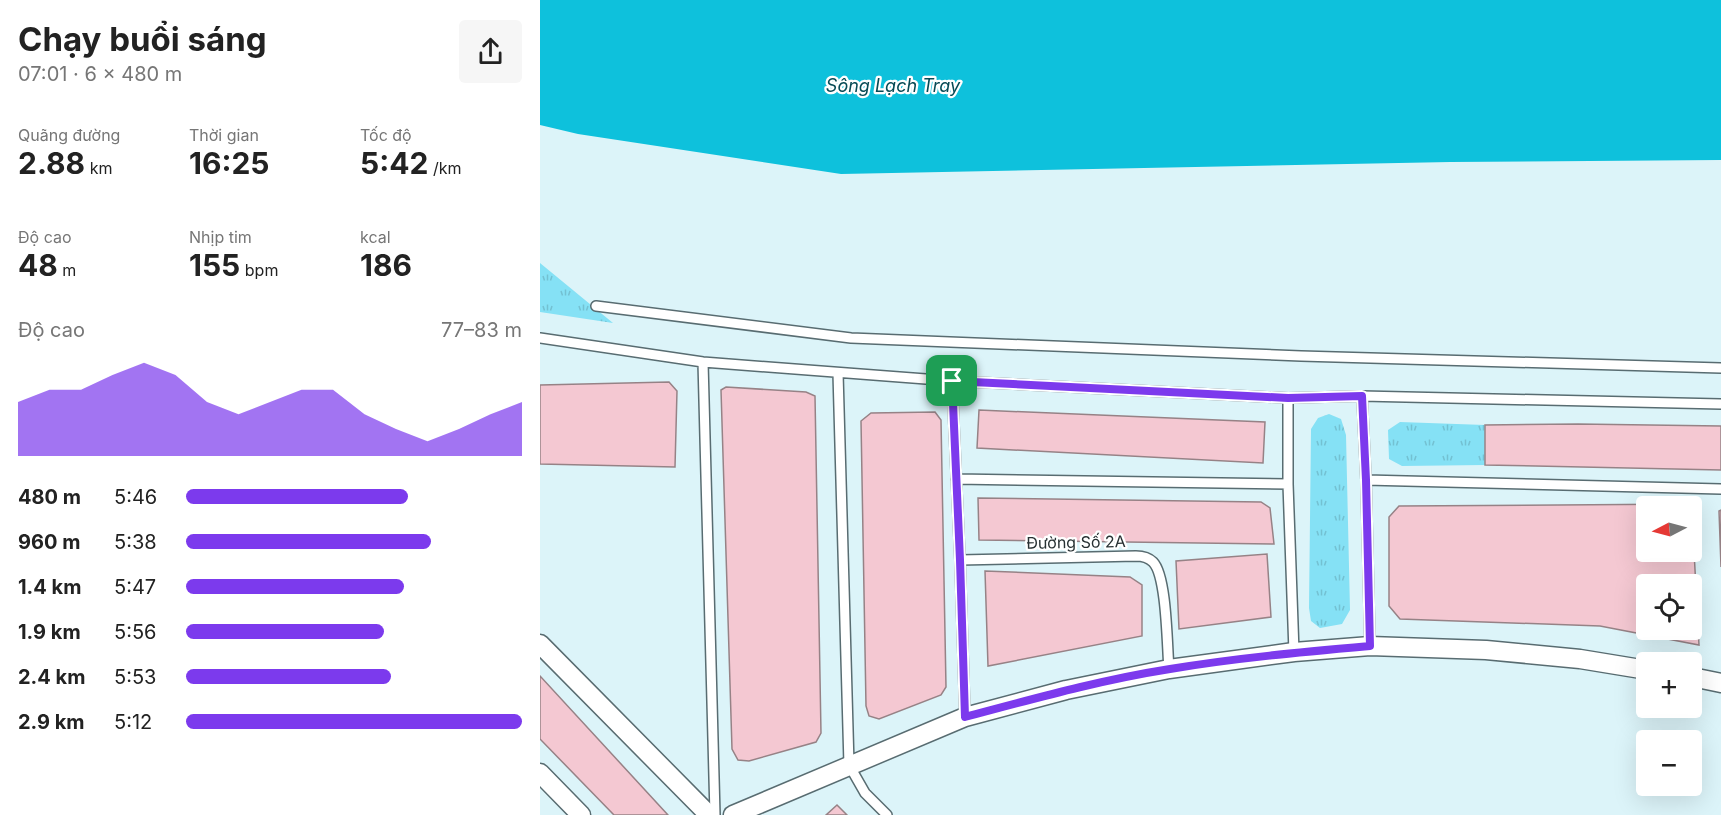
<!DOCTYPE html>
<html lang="vi">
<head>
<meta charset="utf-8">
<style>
	:root { --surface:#fff; --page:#f6f6f6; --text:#222; --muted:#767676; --accent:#7c3aed }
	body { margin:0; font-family:Inter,sans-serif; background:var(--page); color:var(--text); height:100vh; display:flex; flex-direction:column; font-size:22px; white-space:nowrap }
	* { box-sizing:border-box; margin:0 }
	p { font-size:20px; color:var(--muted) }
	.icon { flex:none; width:33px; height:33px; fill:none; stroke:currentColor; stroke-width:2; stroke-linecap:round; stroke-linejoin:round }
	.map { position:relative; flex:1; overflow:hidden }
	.side { display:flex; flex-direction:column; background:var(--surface); width:540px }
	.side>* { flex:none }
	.needle { width:39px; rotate:264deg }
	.tools { position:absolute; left:1096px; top:496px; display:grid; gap:12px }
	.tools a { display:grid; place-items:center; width:66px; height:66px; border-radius:6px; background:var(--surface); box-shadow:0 6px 24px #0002; font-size:30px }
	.pin { position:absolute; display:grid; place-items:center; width:51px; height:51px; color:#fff; margin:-26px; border-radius:12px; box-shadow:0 3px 9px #0006 }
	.round { display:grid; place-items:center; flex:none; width:63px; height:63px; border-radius:6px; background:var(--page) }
	.headline { display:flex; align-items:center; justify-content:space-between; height:102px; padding:0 18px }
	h1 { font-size:33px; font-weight:700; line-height:45px }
	.metrics { display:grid; grid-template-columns:repeat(3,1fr); gap:9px; height:102px; padding:6px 18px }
	.metrics div { display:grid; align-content:center }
	.metrics b { font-size:30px; font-weight:700 }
	.metrics small { font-size:16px; font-weight:400 }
	.metrics p { font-size:16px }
	.chart { height:168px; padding:12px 18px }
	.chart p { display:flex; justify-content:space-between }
	.chart svg { width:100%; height:108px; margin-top:6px; fill:var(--accent); opacity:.7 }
	ul { padding:0 18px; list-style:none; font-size:20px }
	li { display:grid; grid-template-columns:96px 72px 1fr; align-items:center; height:45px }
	li i { height:15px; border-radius:8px; background:var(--accent) }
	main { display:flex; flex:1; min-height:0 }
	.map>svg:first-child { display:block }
	.grass { fill:url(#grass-tufts) }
	.water { fill:#0ec1dc }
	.building { fill:#f4c8d2; stroke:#968286; stroke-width:1.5; fill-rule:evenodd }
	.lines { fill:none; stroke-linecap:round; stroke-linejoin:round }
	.lane-casing { stroke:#586c71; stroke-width:12 }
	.street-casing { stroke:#586c71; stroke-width:21 }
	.lane { stroke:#fff; stroke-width:9 }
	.street { stroke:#fff; stroke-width:18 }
	.route-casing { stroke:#fff; stroke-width:12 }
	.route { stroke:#7c3aed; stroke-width:8 }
	.labels { text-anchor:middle; stroke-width:4.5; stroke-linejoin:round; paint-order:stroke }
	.street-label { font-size:16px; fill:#273032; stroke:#fff }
	.water-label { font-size:18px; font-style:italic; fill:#074b56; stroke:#fff }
</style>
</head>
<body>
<main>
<section class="side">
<div class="headline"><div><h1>Chạy buổi sáng</h1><p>07:01 · 6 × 480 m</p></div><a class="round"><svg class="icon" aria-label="share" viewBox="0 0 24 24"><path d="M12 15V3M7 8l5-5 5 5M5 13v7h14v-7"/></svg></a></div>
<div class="metrics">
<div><p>Quãng đường</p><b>2.88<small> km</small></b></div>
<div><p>Thời gian</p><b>16:25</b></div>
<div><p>Tốc độ</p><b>5:42<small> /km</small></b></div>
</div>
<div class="metrics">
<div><p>Độ cao</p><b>48<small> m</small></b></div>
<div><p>Nhịp tim</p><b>155<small> bpm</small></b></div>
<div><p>kcal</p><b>186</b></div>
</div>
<div class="chart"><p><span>Độ cao</span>77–83 m</p>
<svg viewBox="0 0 160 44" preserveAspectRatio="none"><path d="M0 44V22L10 17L20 17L30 11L40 6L50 11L60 22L70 27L80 22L90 17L100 17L110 27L120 33L130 38L140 33L150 27L160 22V44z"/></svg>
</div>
<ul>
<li><b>480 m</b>5:46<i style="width:66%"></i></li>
<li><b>960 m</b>5:38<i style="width:73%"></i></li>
<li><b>1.4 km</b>5:47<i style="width:65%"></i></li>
<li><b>1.9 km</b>5:56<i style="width:59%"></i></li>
<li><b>2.4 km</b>5:53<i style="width:61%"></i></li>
<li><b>2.9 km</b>5:12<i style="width:100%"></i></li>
</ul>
</section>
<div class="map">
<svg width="1181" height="815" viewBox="0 0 1181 815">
	<defs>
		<pattern id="grass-tufts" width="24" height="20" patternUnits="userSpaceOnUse" patternTransform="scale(1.5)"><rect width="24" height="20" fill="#85e1f5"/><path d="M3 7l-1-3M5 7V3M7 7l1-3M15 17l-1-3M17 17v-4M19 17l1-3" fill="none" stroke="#73c1d2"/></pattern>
	</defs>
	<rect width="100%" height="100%" fill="#dcf4f9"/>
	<path class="grass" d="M0,263L73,323L0,312Z
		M789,414L801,419L806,435L810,610L802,624L780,628L771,621L769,608L771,429L778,418Z
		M860,422L945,425V465L862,466L849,459L848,430Z"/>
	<path class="water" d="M0,0H1181V160L910,162L301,174L38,134L0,125Z"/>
	<path class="building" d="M129,382L137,391L135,467L0,464V385Z
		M186,387L266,392L275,396L281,733L276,742L209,761L198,760L192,749L181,390Z
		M439,410L725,422L723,463L437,448Z
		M395,412L401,420L406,687L401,695L339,719L329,716L326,706L321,421L331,413Z
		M1038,424L1181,426V470L945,465V425Z
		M438,498L721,502L730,508L734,544L439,540Z
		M1152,504V507H1107V552H1152V513L1159,645L1060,626L860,619L849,606V517L859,506ZM1107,585H1152V630H1107Z
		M1181,510V567L1179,511Z
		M727,554L731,617L639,629L636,561Z
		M445,571L590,577L602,585V636L448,666Z
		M0,676L128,815H74L0,739Z
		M297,805L307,815H286Z"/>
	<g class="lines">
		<g class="lane-casing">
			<path id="lane" d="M56,306L311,338L761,356L1181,368
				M0,338L163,362L412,381L748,398L822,396L1181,404
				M163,362L175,815
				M298,373L309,765L325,793L347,815
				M412,381L420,560L425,717
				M822,396L826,480L830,646
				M748,398V484L754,652
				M416,479L748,484
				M826,480L1181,489
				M420,560L596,556C603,556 608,557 613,562C627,576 627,647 629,669"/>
		</g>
		<g class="street-casing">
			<path id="street" d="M0,644L169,815
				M1152,677L1181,683
				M0,773L41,815
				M193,815L425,717L526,690L629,669L754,652L830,646L946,650L1040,659L1107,670"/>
		</g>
		<use href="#lane" class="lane"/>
		<use href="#street" class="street"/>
	</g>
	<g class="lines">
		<g class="route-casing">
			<path id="route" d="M412,381L748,398L822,396L826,480L830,646C763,652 696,658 630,669C560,680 493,699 425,717L420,560Z"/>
		</g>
		<use href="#route" class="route"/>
	</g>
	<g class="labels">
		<g class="street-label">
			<text transform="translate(536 542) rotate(-1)" y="6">Đường Số 2A</text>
		</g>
		<g class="water-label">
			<text x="353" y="92">Sông Lạch Tray</text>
		</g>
	</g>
</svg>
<div class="tools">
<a><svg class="needle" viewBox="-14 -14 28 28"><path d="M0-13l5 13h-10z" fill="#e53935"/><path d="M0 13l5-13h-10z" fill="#767676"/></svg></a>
<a><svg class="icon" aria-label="locate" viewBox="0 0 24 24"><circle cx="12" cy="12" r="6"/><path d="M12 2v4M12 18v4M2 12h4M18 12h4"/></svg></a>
<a>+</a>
<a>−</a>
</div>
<div class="pin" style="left:412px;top:381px;background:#1e9e55"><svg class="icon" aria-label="arrive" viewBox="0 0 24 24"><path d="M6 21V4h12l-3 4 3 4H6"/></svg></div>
</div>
</main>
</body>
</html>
